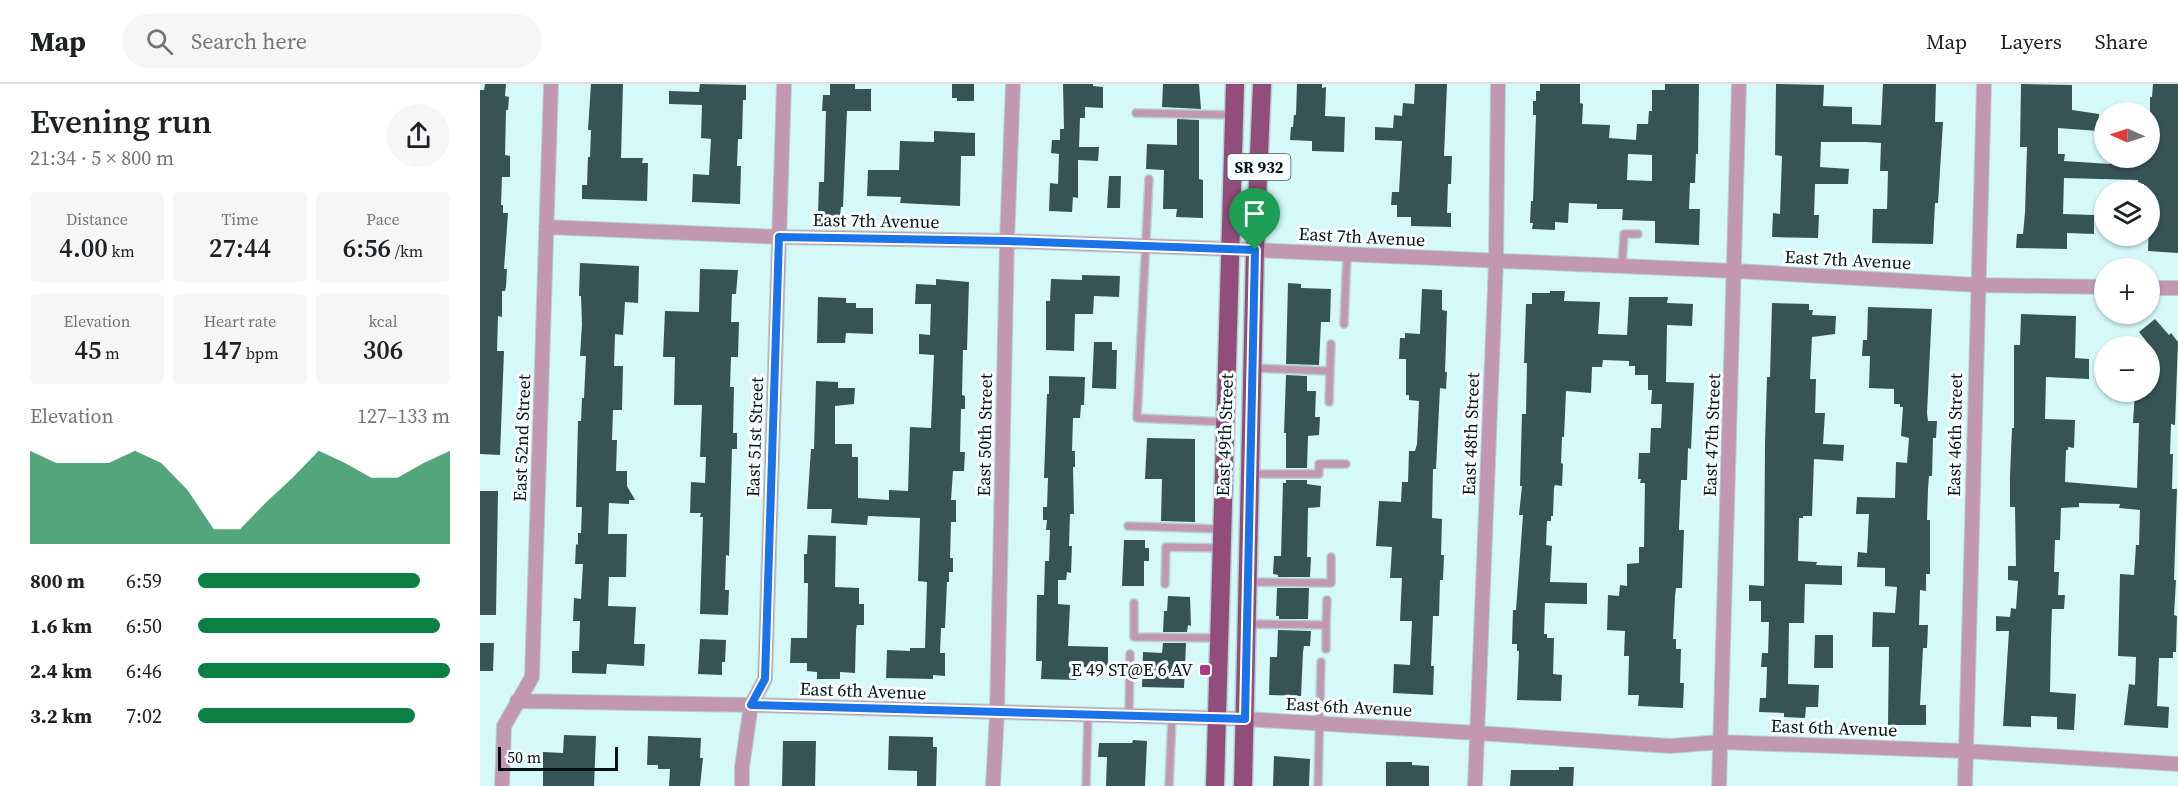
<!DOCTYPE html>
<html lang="en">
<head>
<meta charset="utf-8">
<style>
	:root { --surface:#fff; --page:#f6f6f6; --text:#202124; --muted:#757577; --line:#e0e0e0; --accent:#0b8043 }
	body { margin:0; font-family:"Source Serif 4",serif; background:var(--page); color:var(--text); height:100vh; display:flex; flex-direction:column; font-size:22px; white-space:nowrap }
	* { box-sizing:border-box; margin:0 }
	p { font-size:20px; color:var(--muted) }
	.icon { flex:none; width:33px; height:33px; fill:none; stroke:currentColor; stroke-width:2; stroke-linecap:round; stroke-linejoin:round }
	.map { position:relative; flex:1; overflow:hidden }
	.side { display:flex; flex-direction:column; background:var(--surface); width:480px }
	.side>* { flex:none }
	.needle { width:39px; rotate:273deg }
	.controls { position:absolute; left:1614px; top:18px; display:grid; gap:12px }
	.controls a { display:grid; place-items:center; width:66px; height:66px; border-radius:50%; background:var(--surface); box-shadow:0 2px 4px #0004; font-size:30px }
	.scale { position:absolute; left:18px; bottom:15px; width:120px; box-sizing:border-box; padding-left:6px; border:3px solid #061212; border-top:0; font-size:16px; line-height:21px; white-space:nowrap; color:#061212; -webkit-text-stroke:4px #f8ffff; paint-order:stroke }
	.pin { position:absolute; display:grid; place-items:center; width:51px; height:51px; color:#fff; margin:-62px -26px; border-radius:50% 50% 50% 0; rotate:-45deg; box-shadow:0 0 6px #0007 }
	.pin .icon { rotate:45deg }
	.round { display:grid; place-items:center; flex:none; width:63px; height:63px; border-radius:32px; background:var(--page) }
	.head { display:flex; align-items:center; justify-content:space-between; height:102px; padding:0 30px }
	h1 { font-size:33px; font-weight:600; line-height:45px }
	.figures { display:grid; grid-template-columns:repeat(3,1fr); gap:9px; height:102px; padding:6px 30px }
	.figures div { display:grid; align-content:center; border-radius:6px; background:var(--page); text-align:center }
	.figures b { font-size:26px; font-weight:600 }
	.figures small { font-size:16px; font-weight:400 }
	.figures p { font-size:16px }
	.chart { height:168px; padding:12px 30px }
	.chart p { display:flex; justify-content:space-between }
	.chart svg { width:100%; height:108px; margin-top:6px; fill:var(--accent); opacity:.7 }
	ul { padding:0 30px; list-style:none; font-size:20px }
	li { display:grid; grid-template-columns:96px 72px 1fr; align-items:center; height:45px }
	li i { height:15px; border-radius:8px; background:var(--accent) }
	header { display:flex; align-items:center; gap:36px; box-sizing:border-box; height:84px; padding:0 30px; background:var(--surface); border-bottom:2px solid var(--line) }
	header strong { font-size:28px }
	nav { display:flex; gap:33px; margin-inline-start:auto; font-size:21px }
	.search { width:420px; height:54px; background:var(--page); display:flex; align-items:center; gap:15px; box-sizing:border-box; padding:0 21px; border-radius:33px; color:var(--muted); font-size:22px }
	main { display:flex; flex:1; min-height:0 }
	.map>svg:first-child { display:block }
	.building { fill:#365455; fill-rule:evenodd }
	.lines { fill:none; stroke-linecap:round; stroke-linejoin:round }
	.service-casing { stroke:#b4d3d3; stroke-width:10 }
	.minor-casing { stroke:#b4d3d3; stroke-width:16 }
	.primary-casing { stroke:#b4d3d3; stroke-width:21 }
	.service { stroke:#c198b0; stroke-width:7 }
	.minor { stroke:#c198b0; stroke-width:14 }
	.primary { stroke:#934d7b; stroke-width:18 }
	.route-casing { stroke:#fff; stroke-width:12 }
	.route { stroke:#1a73e8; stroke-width:8 }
	.poi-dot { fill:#ae368a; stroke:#f8ffff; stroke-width:2 }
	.labels { text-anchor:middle; stroke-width:6; stroke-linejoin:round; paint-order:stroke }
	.shield { fill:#f8ffff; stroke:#4f5959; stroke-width:1.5 }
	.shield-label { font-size:16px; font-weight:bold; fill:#061212 }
	.street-label { font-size:18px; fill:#061212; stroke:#f8ffff }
	.poi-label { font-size:18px; fill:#061212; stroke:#f8ffff; text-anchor:end }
</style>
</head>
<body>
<header>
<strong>Map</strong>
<div class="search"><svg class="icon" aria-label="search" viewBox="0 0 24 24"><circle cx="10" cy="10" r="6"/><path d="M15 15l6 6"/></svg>Search here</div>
<nav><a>Map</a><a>Layers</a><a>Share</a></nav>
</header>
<main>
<section class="side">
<div class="head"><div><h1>Evening run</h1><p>21:34 · 5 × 800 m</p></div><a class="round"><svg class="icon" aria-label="share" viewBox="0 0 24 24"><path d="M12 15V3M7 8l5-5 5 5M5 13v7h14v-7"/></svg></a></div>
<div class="figures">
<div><p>Distance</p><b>4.00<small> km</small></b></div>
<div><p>Time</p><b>27:44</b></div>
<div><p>Pace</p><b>6:56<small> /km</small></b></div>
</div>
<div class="figures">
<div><p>Elevation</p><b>45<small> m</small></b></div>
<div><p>Heart rate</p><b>147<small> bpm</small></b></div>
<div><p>kcal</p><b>306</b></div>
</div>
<div class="chart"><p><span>Elevation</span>127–133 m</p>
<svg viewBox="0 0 160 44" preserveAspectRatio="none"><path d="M0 44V6L10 11L20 11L30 11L40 6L50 11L60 22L70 38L80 38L90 27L100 17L110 6L120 11L130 17L140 17L150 11L160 6V44z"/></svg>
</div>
<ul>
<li><b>800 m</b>6:59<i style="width:88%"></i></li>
<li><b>1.6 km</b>6:50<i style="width:96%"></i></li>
<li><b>2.4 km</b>6:46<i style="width:100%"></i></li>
<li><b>3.2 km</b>7:02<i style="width:86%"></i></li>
</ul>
</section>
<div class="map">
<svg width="1698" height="702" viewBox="0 0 1698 702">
	<rect width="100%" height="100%" fill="#d5f8f8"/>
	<path class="building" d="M5,0H26L25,12L29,13L28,26H26L25,71L30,72V93H22L21,121H23V129H28L24,185H27L26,203L25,207H22V233L18,232L17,267H24L20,371L0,370V6H4Z
		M111,0H143L141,74H163L162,79H168L167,117L102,115V101H107L108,73H110L111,46H108Z
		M220,0L266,1V16H263L262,55H258L257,82H261L260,120L212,118L213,90L229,91L231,55L221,54L222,21L189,20V7L219,8Z
		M350,0H375V5H391V27H367L363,123H361L360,132L338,131L339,98H344L346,27H342L343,11H350Z
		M472,0H494V17H477V14H472Z
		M583,0H613V2L623,3V24L605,23V34H600L599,63H619L618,77L598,76V114L593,113L592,128L569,127L570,99L578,100L579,70L571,69L572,56H580V45H584Z
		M683,0H719L721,25L682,23Z
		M817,0H842V4L846,3L845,32L865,33L864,68L832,67V57L810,56L811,43H813L814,31H816Z
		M935,0H967L964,72H972L971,100H968L967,129H971V143L931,142V133H917V121H911L912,108H919L922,57L895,56V43L913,44L914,31L922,32L923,19L934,20Z
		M1060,0H1100V19L1103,20L1102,40L1130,41L1129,54L1156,56L1157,40H1168L1169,27H1172V6H1185V0H1219L1218,70H1216L1215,99H1210L1209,125H1220L1219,161L1175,159V137L1142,136L1143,125H1117V120L1089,119L1088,139L1075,138V146L1052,145L1053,139H1050L1051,117H1053L1056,31H1053V17H1056V7H1060ZM1148,70L1172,71V97L1147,96Z
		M1296,0L1344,1L1343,22L1372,23V40L1401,41L1403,0H1456L1455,38H1463L1458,119H1455L1453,160L1392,159L1393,125H1407L1408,87H1400L1401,59L1386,58H1341L1340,83L1369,85L1368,100H1335L1334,131H1339L1338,154L1292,153L1293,129L1300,130L1302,72L1295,71Z
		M1541,0L1592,1V26L1619,30L1618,47L1578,44V70H1585L1584,77L1630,80L1631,74H1670V13H1672L1673,0H1698V169L1668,167L1670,106H1664V100H1658V96L1584,94L1583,130L1614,131V150L1587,149V165L1536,164L1537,150H1543L1545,129L1547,63H1540Z
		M697,35L719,36V95L723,96V134L696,133L697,125H683L684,86L666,85L667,60L697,61Z
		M454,47L495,49V72H481L480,122L420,119L421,113L387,112L388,86H419L420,57L454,58Z
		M629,92H641L640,124H627Z
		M100,179L159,182L158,219L145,218L143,251L135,250L134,282H143L142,326H133L132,356H137L136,387H147V402L155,416H149V420L129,419L128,450H147L146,493H129L128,522L156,523L154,560H165L164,582L127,580L126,590L92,589V567H99L100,537H93L94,514L101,515L103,480H95L96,460L98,461V449H101L102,423H96L98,337H101L102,314H104L106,272H100L102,240L101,212H99Z
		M220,185L258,186L256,210H252L251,238H259L258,273H251L250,303H254L253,349H257V365H252L249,472L246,471L245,506H249L248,531L220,530L223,433H220L221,429H210L211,398L225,399L226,373H220L222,321H194L195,273H183L185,227L219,228Z
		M602,191L640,192L639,213L614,212L613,230H595L594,267L566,266V217H570L571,195L602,196Z
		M456,195L489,198L487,266H483L482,311L485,312V325H481L480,368H485L484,387H473L471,416H476V438H471L470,474H473V488H469V498H467L465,544H461L460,569H465V592L453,591V595L406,594L407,566L430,567V564H445L447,498L438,497L440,434L388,432L387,441L351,439L352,425H327L331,365H334L336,297L358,298V304H375L374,320L355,322V360H372V373H378V414L409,416V406L428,407L430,343L451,344L454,271L439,270V250L450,251L451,220H435L436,200L456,201Z
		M808,199L821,200V204L851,205L850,238H841L839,281L806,280Z
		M942,205L962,206V226L967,227L965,288H967L966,305L960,304L956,385H953L952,434L962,435L961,471H964L963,496H960L959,532H953L951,582H954L953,611L913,609L914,580L930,581L932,537H920L922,494H910L912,463L896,462L899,417L921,418L922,398H928L929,367H935L937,360L939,317L929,316V311H926V275H919L920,254H925V249L940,250Z
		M1070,207H1085L1084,217L1120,218L1118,250L1147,251L1149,213H1188L1187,219L1213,220L1212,242L1187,241L1186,298L1214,299L1211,365L1208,364L1207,396H1201L1199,444V446H1204L1202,504H1196L1195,512L1193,555H1196V565H1201L1200,599H1204L1203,624L1158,622L1159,611H1148L1149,572H1144L1145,547L1127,546L1128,511L1139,512L1140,501L1147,502V480L1159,479V463H1164L1165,399H1160L1161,395H1158L1159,369H1170L1171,344H1181L1182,320H1171L1172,306H1168V291H1155V282H1149V277L1123,276L1122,283H1112L1111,309L1086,307L1084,353H1082L1081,379L1083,380L1082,402L1075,401L1074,403L1073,432H1071V437H1067L1066,461L1072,462L1070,498L1107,499V520L1065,519L1064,550H1067V554H1074L1073,590L1082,591L1081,617L1037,616L1039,567H1037V560H1032L1033,526H1036L1043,431H1039L1042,402H1040L1042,330H1046L1047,279H1044L1046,220H1052V209H1070Z
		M338,213L366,214V219H376V224H393V250L366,249L365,259H337Z
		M1292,219L1329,220V226H1333L1332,231L1356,232L1355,250L1332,253L1330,295H1336L1335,329H1345L1343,360L1364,361L1363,377L1334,375L1332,432H1323V434H1319L1318,477L1337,478L1336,481L1362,482V501L1325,500L1324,539H1309L1308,600L1339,601L1338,623H1326L1325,634L1304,633V629L1279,628L1280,614H1286L1287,583H1281L1282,569H1288L1289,538H1281V517H1269V501L1284,502L1285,360L1287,293H1290Z
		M1388,223L1452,225L1447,329L1448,337H1457L1456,354H1453L1452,392H1449L1448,405L1447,436H1450V490H1446V507L1440,506L1439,541H1448L1447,564H1443L1440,621H1446V641H1408L1409,563H1392L1393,528L1415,529L1417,503L1405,502V484L1377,483L1378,468L1387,469L1389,430H1376L1377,413L1415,414L1416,378L1427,379L1429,354L1421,352L1423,323H1420V320H1414V305L1389,304L1390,272H1382L1383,256H1387Z
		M1541,230L1596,232L1595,274L1609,275V295L1566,293L1565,335L1595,336L1594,364L1588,363V366H1586L1585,398L1657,404L1659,339H1653L1655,308H1670V262L1659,248L1675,235L1689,251L1691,249L1698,258L1695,341L1691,340L1690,370H1693L1692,405H1697L1694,496H1696L1694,531L1697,532L1696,568H1693V574H1679L1677,622L1689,623L1688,644L1644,641L1649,600L1655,601L1656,573L1638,572L1640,490L1654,491L1656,461H1659L1660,426L1639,424L1640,420L1599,419V423L1581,424L1580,456H1575L1574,488H1579L1578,511H1585L1584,525H1572L1571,555L1570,608L1596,610L1594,646L1577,645V633L1551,632V643L1523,642L1529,547H1516V532L1530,533L1531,524L1536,525L1538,497L1528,496V482H1536L1535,423H1530V392L1532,344H1534V261H1540Z
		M614,258H632V266H637L636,305L612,304Z
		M806,291L827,292V307H836L835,333H840L839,351L828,352L827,384H806V349H804Z
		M569,292L605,293L604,321H601L600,334H593L592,367H595V383H593L594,430H590L589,462H592L591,489L587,488L586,496H578V520L590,521L588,562L628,563V584L596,583V596L561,595L562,577H556L557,511H564L565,477H569L570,446H566L567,436H563V423H567L568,394H564L567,310H569Z
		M667,354L715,355V438L681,437L682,395H665Z
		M806,396H827V400L841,402L840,423L828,424L827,473H831L830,493H798V491L793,490L794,472H801L803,399H806Z
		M0,407H18L16,531H0Z
		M328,451L356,452L355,503L379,504V520H384V541H377L376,546L375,589L360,588V595H337V588L327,587V579H310L311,554H327L328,499H324V470H327Z
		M644,456H665V464H669V477H664V502H642Z
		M797,504H829L828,535H799V532H796Z
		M688,512L710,513L711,542L708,541L707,548H683L684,527H687Z
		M798,546L831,547L830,562H824L823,568L821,612L789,611L790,573H797Z
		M1335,551H1353V584H1334Z
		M220,555L246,556L245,578H242V591L218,590Z
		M0,559H14L13,587H0Z
		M683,559H706L704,604L662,603L663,568L682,569Z
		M84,651L116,652L114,702H63V668L83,669Z
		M168,652L221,654L220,674H223L220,702H189L190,685H178V681H167Z
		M409,652L453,653V663H457L456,702H437V687L408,686Z
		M653,656L667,657L665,702H626L627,673H618L619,659H652Z
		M303,657H336L335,702H302Z
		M794,672L830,675L829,702H793Z
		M906,678H932V681L949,682V702H906Z
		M1079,683H1094L1093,702H1030L1031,686H1079Z"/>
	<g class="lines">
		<g class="service-casing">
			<path id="service" d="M656,29L754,31
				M669,95L657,334L745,338
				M1142,182L1144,150H1158
				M864,240L867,170
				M773,284L850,287L851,260
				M849,318L850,287
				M770,390H839V380H866
				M648,442L740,445
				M768,498L851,499V473
				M685,500L686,463L740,464
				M654,519V553L737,554
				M767,540L846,541L847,516
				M846,565V541
				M649,632L650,570
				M606,702L608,631
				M689,702L692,633
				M838,702L841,578"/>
		</g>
		<g class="minor-casing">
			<path id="minor" d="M66,143L299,153L527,157L750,165L1255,187L1497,201L1624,203
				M1670,204H1698
				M37,617L271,621L765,635L997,649L1190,662L1241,658L1485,667L1698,680
				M22,702L24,642L52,593L71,0
				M262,702V683L271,621L285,595L304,0
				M513,702L517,629L527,157L533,0
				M995,702L1016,177L1018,0
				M1239,702L1259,0
				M1485,702L1504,0"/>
		</g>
		<g class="primary-casing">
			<path id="primary" d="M735,702L755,0
				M763,702L775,166L782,0"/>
		</g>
		<use href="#service" class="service"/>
		<use href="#minor" class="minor"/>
		<use href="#primary" class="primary"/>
	</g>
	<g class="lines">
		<g class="route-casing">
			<path id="route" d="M299,153L527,157L775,166L765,635L271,621L285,595Z"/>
		</g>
		<use href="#route" class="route"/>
	</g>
	<rect class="poi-dot" x="719" y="580" width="12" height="12" rx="3"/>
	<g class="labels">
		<rect class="shield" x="747.5" y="70" width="63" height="26" rx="4.5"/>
		<g class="shield-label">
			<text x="779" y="89">SR 932</text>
		</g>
		<g class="street-label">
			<text transform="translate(396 137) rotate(1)" y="6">East 7th Avenue</text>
			<text transform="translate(882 153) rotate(3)" y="6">East 7th Avenue</text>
			<text transform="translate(1368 176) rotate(3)" y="6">East 7th Avenue</text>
			<text transform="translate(991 350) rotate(-88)" y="6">East 48th Street</text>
			<text transform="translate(505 351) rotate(-89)" y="6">East 50th Street</text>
			<text transform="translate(745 351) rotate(-88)" y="6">East 49th Street</text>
			<text transform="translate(1232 351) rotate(-88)" y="6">East 47th Street</text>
			<text transform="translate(1475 351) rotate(-89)" y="6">East 46th Street</text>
			<text transform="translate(275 353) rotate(-88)" y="6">East 51st Street</text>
			<text transform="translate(42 354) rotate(-88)" y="6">East 52nd Street</text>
			<text transform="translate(383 607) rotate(2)" y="6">East 6th Avenue</text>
			<text transform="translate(869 623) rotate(3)" y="6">East 6th Avenue</text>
			<text transform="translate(1354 644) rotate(2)" y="6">East 6th Avenue</text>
		</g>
		<g class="poi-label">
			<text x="713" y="592">E 49 ST@E 6 AV</text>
		</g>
	</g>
</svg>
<div class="controls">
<a><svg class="needle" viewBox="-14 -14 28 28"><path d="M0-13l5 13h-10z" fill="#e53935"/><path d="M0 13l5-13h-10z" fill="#757577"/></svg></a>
<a><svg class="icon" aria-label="layers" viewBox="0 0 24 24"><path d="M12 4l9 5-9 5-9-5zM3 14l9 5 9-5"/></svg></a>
<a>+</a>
<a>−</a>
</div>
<div class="scale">50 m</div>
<div class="pin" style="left:775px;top:166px;background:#1e9e55"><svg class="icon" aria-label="arrive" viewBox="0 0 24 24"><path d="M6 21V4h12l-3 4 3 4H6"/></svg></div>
</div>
</main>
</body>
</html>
